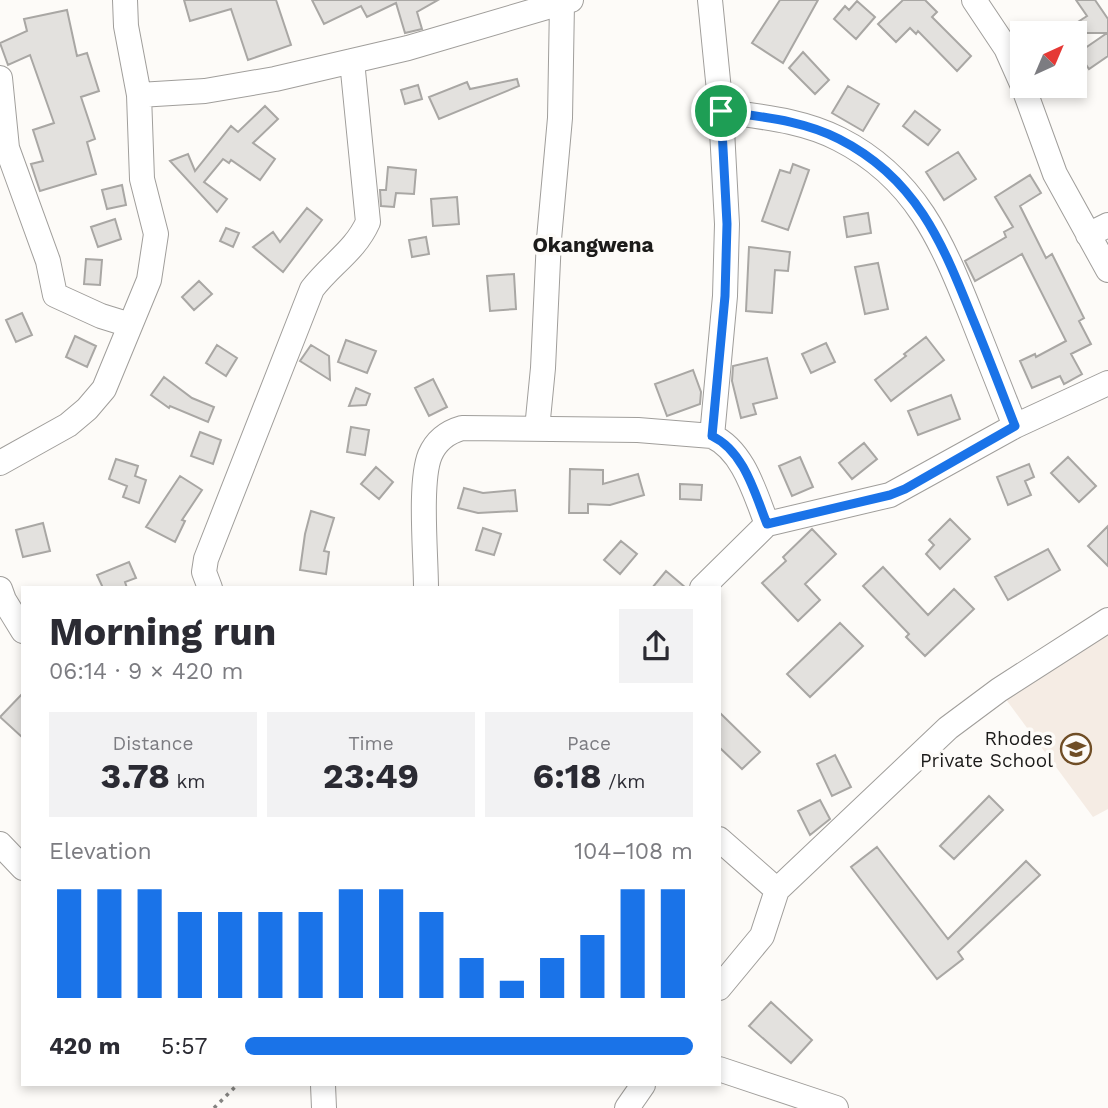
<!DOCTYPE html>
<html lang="en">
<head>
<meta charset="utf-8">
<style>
	:root { --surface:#fff; --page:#f2f2f3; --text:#2b2b33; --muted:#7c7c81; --accent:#1a73e8 }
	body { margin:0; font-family:"Work Sans",sans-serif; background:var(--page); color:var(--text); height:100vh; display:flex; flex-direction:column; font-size:26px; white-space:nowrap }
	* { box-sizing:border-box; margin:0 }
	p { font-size:23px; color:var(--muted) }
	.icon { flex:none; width:38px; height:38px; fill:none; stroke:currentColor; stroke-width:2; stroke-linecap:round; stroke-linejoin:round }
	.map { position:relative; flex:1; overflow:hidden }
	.panel { position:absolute; left:21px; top:586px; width:700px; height:500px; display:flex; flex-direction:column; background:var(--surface); border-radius:0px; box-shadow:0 4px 10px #0003 }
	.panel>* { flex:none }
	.needle { width:46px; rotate:44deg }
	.tools { position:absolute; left:1010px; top:21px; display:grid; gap:14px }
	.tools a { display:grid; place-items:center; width:77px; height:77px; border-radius:0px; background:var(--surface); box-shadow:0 4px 10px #0003; font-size:35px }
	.pin { position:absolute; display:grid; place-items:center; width:60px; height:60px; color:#fff; margin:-30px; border:4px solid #fff; border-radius:50%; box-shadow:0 2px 7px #0007 }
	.round { display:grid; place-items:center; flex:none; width:74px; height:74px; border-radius:0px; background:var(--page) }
	.headline { display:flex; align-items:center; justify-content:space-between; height:119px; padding:0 28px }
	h1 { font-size:38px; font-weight:700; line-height:52px }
	.metrics { display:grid; grid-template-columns:repeat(3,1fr); gap:10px; height:119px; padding:7px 28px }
	.metrics div { display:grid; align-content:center; border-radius:0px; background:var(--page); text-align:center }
	.metrics b { font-size:35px; font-weight:700 }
	.metrics small { font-size:19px; font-weight:400 }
	.metrics p { font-size:19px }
	.chart { height:196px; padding:14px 28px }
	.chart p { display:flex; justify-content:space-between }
	.chart svg { width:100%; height:126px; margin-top:7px; stroke:var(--accent); stroke-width:6 }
	ul { padding:0 28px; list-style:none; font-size:23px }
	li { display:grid; grid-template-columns:112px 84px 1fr; align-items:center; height:52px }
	li i { height:18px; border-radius:9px; background:var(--accent) }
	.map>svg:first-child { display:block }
	.built { fill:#f5ece4 }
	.building { fill:#e3e1de; stroke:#a9a7a4; stroke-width:2 }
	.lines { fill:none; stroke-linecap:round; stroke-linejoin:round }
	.minor-casing { stroke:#a09e9b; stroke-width:26 }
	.path { stroke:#848381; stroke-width:3.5; stroke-dasharray:3.5 5; stroke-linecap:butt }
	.minor { stroke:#fff; stroke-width:24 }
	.route-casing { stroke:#fff; stroke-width:14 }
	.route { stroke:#1a73e8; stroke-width:9 }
	.labels { text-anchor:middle; stroke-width:7; stroke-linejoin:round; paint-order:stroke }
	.poi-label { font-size:19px; fill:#1c1b1a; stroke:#fdfbf8; text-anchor:end }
	.neighbourhood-label { font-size:21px; font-weight:bold; fill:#1c1b1a; stroke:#fdfbf8 }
</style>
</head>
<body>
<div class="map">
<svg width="1108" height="1108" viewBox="0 0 1108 1108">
	<rect width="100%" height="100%" fill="#fdfbf8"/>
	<path class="built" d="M1108,620V809L1093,817L999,690Z"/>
	<path class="building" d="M184,0H276L291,45L248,60L231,9L190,21Z
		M312,0H438L417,12L422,29L405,33L396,3L367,17L361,6L324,24Z
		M780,0H818L783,63L752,43Z
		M903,0H925L937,12L932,17L971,56L957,71L918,31L916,34L910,28L896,42L878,24Z
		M1076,0H1095L1108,19V56L1089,69L1078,53L1107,33H1061L1087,16Z
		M857,1L875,17L856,39L834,19L845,6L849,10Z
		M67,10L77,56L87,53L99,91L81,97L95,139L87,142L96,174L40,191L31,164L43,161L33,130L54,123L30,55L8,65L0,43L27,31L24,19Z
		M803,52L829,80L815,94L789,68Z
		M517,79L519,86L439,119L429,97L467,82L470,89Z
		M418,85L422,99L405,104L401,90Z
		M848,86L879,104L863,131L832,113Z
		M265,106L278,119L253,143L275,159L260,180L231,160L229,163L223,159L204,182L227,199L217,212L170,161L188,154L195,171L231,126L238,132Z
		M915,111L940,130L928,145L903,126Z
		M958,152L976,179L944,200L926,172Z
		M793,164L809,170L788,230L762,221L780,170L790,173Z
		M388,167L416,170L414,194L396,193L394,207L381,206L380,190H386Z
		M1030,175L1041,193L1020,206L1046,258L1052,254L1084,318L1079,321L1091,344L1071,354L1082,374L1064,384L1060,376L1032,388L1020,361L1035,354L1036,357L1066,341L1022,254L975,281L965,261L1006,237L1004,232L1013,227L995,197Z
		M122,185L126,205L107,209L102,190Z
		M457,197L459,224L433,226L431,199Z
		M307,208L322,220L283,272L253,247L273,232L280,242Z
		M868,213L871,233L847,237L844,217Z
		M115,219L121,239L98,247L91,227Z
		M226,228L239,233L233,247L220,241Z
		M426,237L429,254L412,257L409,240Z
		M749,247L790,252L788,271L775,270L772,313L746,311Z
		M86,259L102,260L100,285L84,284Z
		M878,263L888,309L865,314L855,267Z
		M514,274L516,309L490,311L487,276Z
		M199,281L212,294L194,310L182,297Z
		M22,313L32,335L16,342L6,320Z
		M75,336L96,346L87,367L66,357Z
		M926,337L944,360L891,401L875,380L906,356L904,354Z
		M346,340L376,351L367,373L338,362Z
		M826,343L835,362L811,373L802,354Z
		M217,345L237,358L226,376L206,363Z
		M311,345L329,356L330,380L300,361Z
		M767,358L777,398L753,404L756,414L741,418L732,381L733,366Z
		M693,370L701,392L700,404L667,416L655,384Z
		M164,377L192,398L214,407L208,422L170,406L169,408L151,395Z
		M433,379L447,407L429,416L415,388Z
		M356,388L370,394L366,405L349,406Z
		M951,395L960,419L918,435L908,411Z
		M351,427L369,430L365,455L347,452Z
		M200,432L221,440L213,464L191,456Z
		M864,443L877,459L852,479L839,463Z
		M800,457L813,487L792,496L779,466Z
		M1068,457L1096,486L1079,502L1051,473Z
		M116,459L138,466L135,476L146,480L139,503L123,497L127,486L109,479Z
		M1029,464L1034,477L1025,481L1031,495L1008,505L997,477Z
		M376,467L393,482L379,499L361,484Z
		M570,469L603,470V484L638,474L644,495L610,505L588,504V513H569Z
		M180,476L202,490L182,520L185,521L175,542L146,527Z
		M680,484L702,485L701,500L680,499Z
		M464,488L483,493L515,490L517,511L478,513L458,508Z
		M311,511L334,518L324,551L329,552L326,574L300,570L305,534Z
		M950,519L970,539L940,569L926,554L934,545L929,540Z
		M43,523L50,551L23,557L16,530Z
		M1108,526V566L1088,546Z
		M483,528L501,534L494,555L476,550Z
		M812,529L836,554L805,584L820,600L798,621L762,583L786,561L783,557Z
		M621,541L637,554L620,574L604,560Z
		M1048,549L1060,570L1008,600L995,577Z
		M129,562L136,578L125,582L127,588H103L97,575Z
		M883,567L928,615L954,589L974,609L925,656L906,637L909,634L863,586Z
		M666,571L686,588H652Z
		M840,623L863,646L810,697L787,674Z
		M23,693V738L0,717Z
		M719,712L760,752L742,769L719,747Z
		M835,755L851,787L832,796L817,764Z
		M989,796L1003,810L954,859L940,846Z
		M820,800L830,819L810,835L798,811Z
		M877,847L948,939L1026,861L1040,875L958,952L963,959L937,979L851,867Z
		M771,1002L812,1040L791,1063L749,1026Z"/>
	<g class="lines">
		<g class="minor-casing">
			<path id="minor" d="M710,0L721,111L727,224L725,296L712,436
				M974,0L1006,48L1022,84
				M0,78L7,148L48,261L55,295L101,316L130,325
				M1023,86L1055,174L1108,270
				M139,95L205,91L275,79L408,48L571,0
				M721,111C761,117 802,120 839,139C916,178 942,242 972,317C986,353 1001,390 1015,426
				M1088,235L1108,225
				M537,429L543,368L549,239L560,118L562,3
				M0,463L68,425L87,409L104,389L149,280L156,234L142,179L139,95L126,26L125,0
				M210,588L204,572L206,559L312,289C331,264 355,251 368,222L352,61
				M426,588C426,556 419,482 430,455C436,441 448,432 462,428L638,430L712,436C744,451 755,494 767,524
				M702,588L767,524L890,495L1015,426L1108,383
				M0,589L4,600L23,631
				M719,839L777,890
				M0,844L23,868
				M719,988L762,936L777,890L948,728L999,690L1108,620
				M719,1069L836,1108
				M323,1085L324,1108
				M627,1108L643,1085"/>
		</g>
		<path class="path" d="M214,1108L237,1085"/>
		<use href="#minor" class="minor"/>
	</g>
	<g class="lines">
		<g class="route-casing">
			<path id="route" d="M721,111C761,117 802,120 839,139C916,178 942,242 972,317C987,353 1001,390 1015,426L905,489L890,495L767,524C755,494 744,451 712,436L725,296L727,224Z"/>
		</g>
		<use href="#route" class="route"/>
	</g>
	<defs>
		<g id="school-ring" transform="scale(1.575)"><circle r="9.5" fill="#fdfbf8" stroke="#704e26" stroke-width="1.5"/><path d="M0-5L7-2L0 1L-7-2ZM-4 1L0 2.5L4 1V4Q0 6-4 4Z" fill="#704e26"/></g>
	</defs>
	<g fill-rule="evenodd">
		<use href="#school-ring" x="1076" y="749"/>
	</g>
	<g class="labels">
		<g class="poi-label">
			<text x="1053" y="745">Rhodes<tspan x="1053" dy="22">Private School</tspan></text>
		</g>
		<g class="neighbourhood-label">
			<text x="593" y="252">Okangwena</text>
		</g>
	</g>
</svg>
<div class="tools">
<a><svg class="needle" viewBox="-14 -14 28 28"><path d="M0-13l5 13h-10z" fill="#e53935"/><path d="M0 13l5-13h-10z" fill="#7c7c81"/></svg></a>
</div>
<div class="pin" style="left:721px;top:111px;background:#1e9e55"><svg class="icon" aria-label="arrive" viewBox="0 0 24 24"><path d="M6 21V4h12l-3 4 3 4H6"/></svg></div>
<section class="panel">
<div class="headline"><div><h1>Morning run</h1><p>06:14 · 9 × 420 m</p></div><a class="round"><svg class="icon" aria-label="share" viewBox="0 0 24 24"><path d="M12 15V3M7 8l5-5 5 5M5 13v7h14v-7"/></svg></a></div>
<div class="metrics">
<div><p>Distance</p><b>3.78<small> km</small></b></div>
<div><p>Time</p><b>23:49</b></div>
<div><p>Pace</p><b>6:18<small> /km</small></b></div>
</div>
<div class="chart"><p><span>Elevation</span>104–108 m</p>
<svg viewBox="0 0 160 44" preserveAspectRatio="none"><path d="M5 44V6M15 44V6M25 44V6M35 44V14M45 44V14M55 44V14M65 44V14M75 44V6M85 44V6M95 44V14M105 44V30M115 44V38M125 44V30M135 44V22M145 44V6M155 44V6"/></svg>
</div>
<ul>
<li><b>420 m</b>5:57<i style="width:100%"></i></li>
</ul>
</section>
</div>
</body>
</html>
